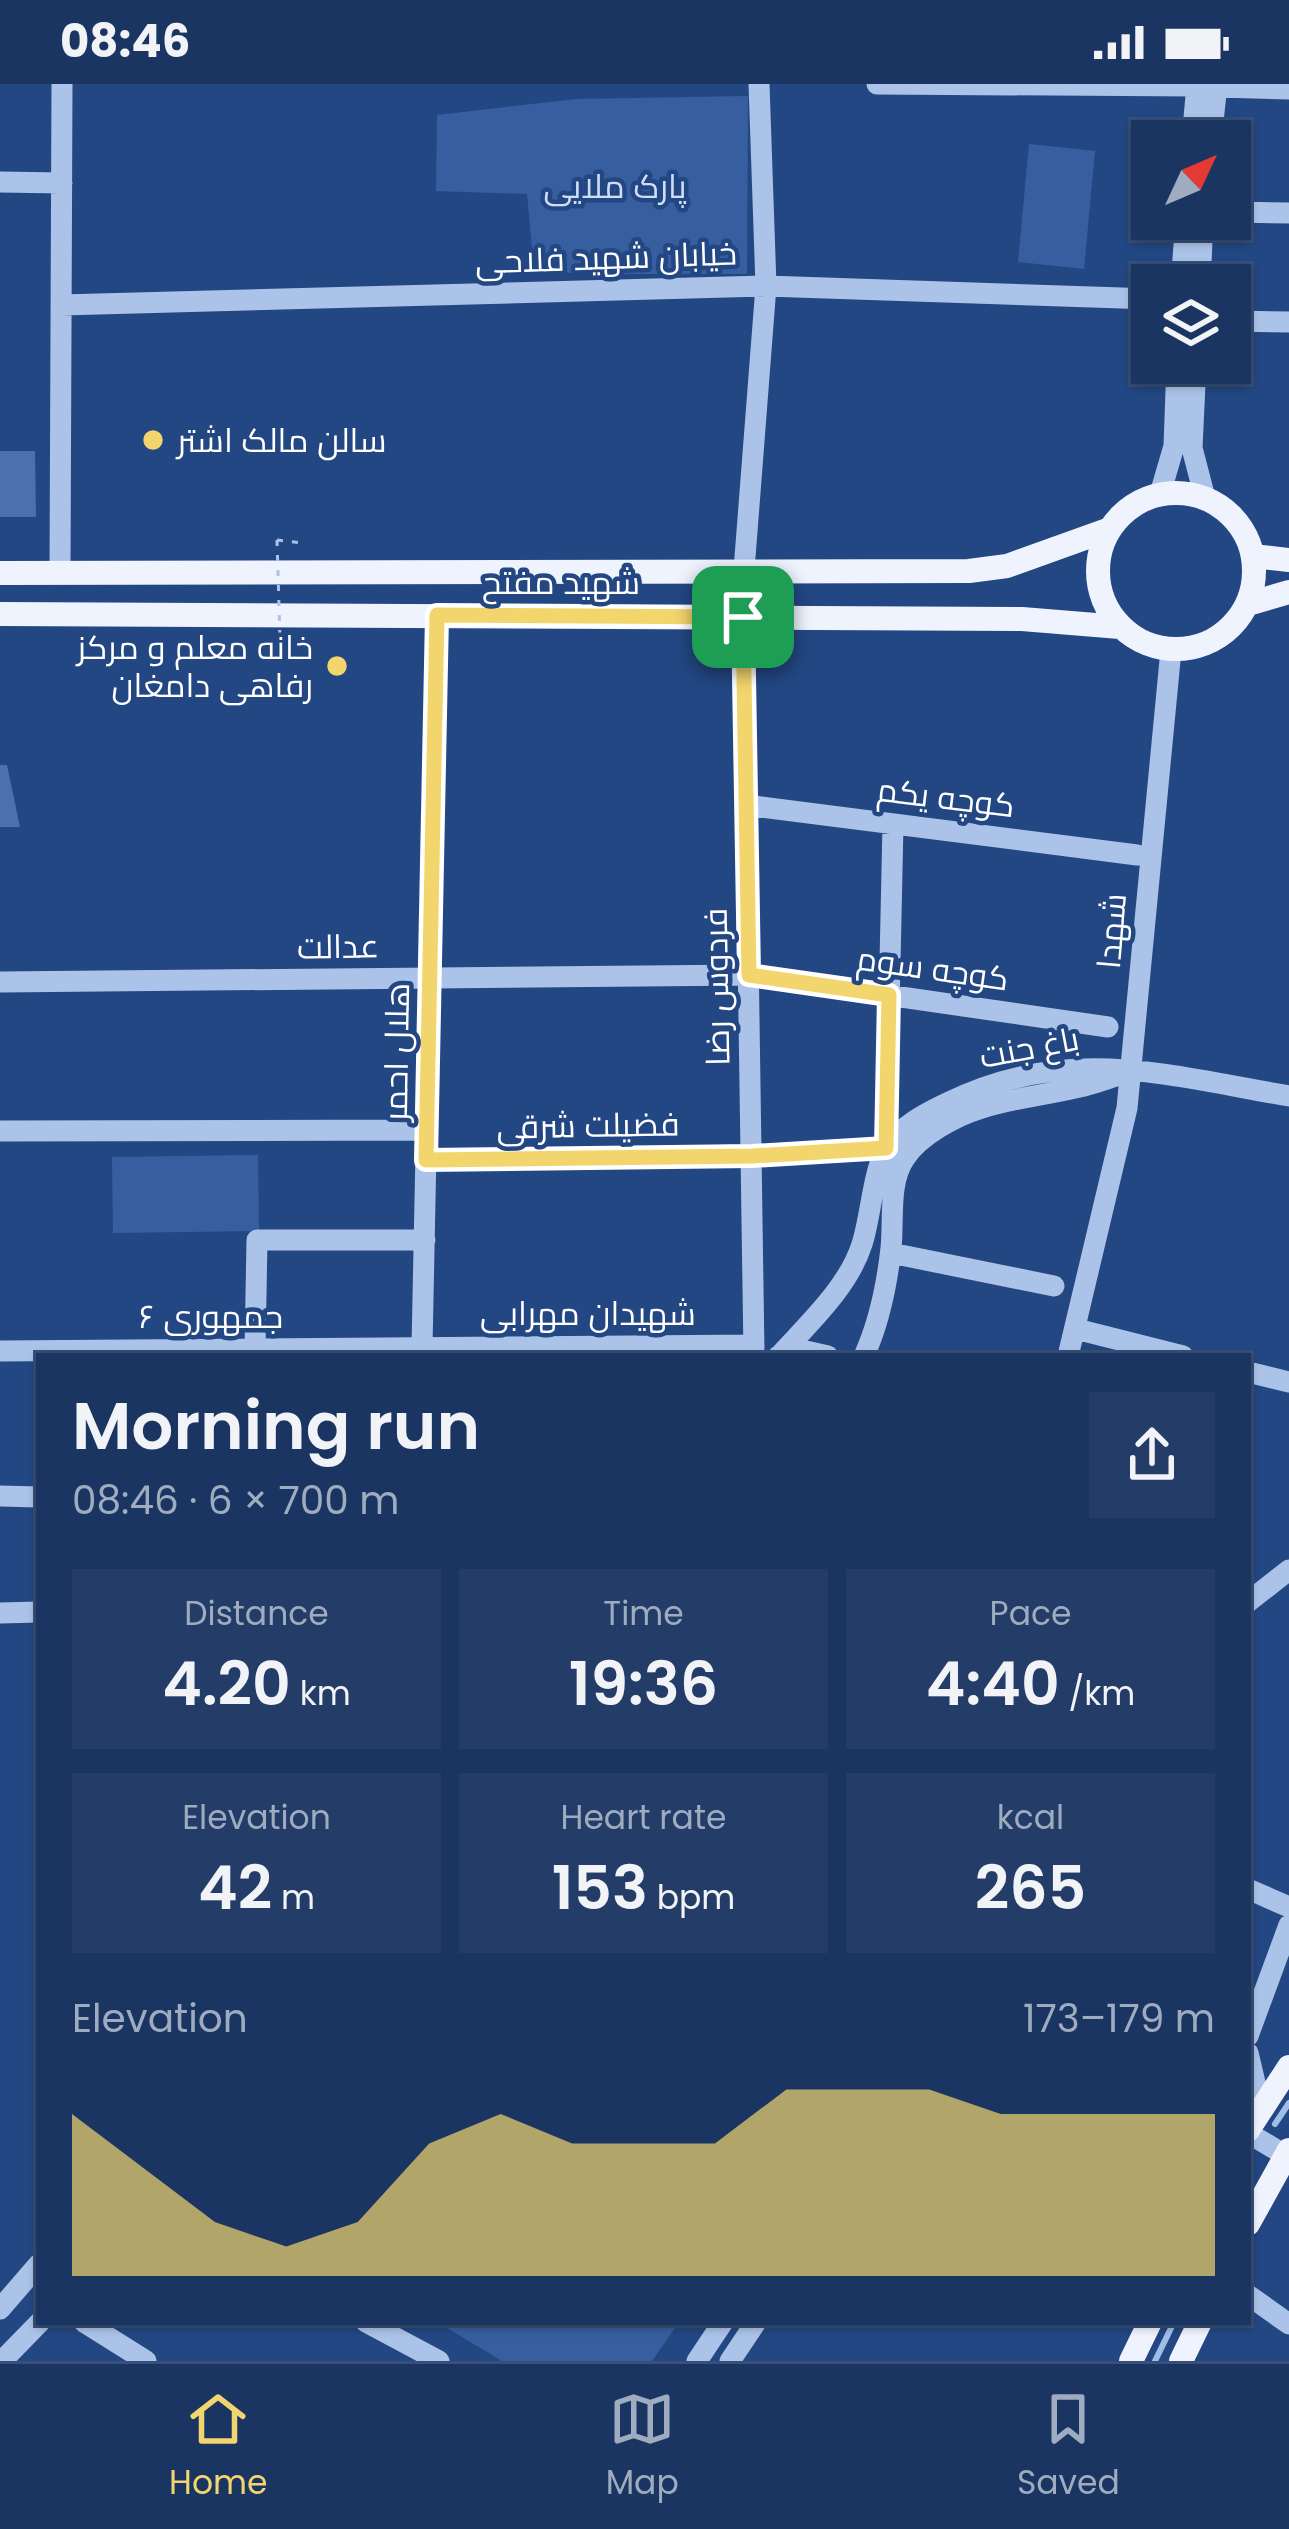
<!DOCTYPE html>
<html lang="en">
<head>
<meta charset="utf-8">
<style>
	:root { --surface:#1a3562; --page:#233d68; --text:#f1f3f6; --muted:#9fabbe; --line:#385077; --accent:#f3d56e }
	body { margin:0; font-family:Poppins,Cairo,sans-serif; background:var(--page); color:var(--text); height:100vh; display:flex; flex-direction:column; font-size:45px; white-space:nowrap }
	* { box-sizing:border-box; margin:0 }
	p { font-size:39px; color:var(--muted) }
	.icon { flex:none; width:66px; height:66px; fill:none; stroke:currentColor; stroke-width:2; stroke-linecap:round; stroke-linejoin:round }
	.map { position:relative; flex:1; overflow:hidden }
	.drawer { position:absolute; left:36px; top:1269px; width:1215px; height:972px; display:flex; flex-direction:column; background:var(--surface); border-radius:0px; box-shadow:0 3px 9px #0004,0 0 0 3px var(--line) }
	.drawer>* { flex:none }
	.needle { width:78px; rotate:46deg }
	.buttons { position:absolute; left:1131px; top:36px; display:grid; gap:24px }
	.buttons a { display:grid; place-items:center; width:120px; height:120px; border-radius:0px; background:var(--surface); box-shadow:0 3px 9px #0004,0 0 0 3px var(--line); font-size:60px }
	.pin { position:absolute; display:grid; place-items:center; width:102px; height:102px; color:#fff; margin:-51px; border-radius:24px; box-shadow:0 6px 18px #0006 }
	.round { display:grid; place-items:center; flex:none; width:126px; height:126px; border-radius:0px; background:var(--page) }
	.overview { display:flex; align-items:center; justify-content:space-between; height:204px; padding:0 36px }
	h1 { font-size:66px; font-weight:600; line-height:90px }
	.stats { display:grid; grid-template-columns:repeat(3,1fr); gap:18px; height:204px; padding:12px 36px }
	.stats div { display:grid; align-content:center; border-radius:0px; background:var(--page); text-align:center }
	.stats b { font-size:60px; font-weight:600 }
	.stats small { font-size:33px; font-weight:400 }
	.stats p { font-size:33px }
	.chart { height:336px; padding:24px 36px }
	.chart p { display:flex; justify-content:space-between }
	.chart svg { width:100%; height:216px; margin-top:12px; fill:var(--accent); opacity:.7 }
	.status { display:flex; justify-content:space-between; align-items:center; height:84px; padding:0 60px; background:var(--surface); direction:ltr }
	.status svg { height:33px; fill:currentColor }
	.tabs { display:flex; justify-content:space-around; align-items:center; height:168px; border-top:3px solid var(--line); background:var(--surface); font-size:33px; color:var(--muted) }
	.tabs a { display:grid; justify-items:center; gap:6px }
	.tabs .on { color:var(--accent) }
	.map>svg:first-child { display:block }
	.green { fill:#375fa0 }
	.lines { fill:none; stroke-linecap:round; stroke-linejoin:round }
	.stream { stroke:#9fbde9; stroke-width:6 }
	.building { fill:#4b70ab }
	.path { stroke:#abc3e8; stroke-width:3; stroke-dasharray:6 9; stroke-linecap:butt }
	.minor { stroke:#abc3e8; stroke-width:21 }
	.major { stroke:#eef3fe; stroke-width:24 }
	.path-bridge { stroke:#abc3e8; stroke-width:3; stroke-dasharray:6 9; stroke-linecap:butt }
	.route-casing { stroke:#fff; stroke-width:24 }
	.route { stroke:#f3d56e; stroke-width:15 }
	.poi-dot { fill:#f3d56e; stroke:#234783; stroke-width:4.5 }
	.labels { text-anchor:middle; stroke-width:9; stroke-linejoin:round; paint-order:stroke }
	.park-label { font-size:33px; fill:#cfdef6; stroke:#234783 }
	.street-label { font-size:33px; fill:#fff; stroke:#234783 }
	.poi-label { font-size:33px; fill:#fff; stroke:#234783; text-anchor:start }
</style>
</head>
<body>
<div class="status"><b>08:46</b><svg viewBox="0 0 49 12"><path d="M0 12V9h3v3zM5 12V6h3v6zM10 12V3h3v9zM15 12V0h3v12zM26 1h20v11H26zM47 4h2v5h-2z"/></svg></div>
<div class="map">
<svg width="1289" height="2277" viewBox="0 0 1289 2277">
	<rect width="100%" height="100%" fill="#234783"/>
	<path class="green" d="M748,12L747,190H579L534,185L527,110L436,107L437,31L576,15Z
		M1029,60L1095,67L1084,185L1018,178Z
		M258,1071L259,1147L113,1149L112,1073Z
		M437,2238H679L652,2277H502Z"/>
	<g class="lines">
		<path class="stream" d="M1275,2040L1289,2019
			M1248,2086L1249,2084
			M1155,2277L1174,2238"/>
	</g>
	<path class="building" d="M0,367H35L36,433H0Z
		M0,681H7L20,743H0Z"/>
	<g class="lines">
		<path class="path" d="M277,456L302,459V463"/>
		<path class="minor" d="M877,0L1196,2
			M1217,3L1289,5
			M1192,57L1197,0
			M1211,57L1217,0
			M0,98L62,99
			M1230,128L1289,129
			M1181,201L1186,135
			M1200,201L1203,135
			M61,221L766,202L1152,215
			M1230,237L1289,238
			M1196,279L1192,364L1205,414
			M1160,410L1174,362L1177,279
			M744,486L766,202L759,0
			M60,489L62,0
			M743,533L754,1270
			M746,721L1137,771
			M0,898L749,891L1108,943
			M0,1047L427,1046
			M426,1076L751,1071L886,1064L893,740
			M891,1169L1054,1202
			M1076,1245L1183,1272
			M255,1265L257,1156H425
			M0,1267L754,1261
			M781,1270C810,1238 849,1202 862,1160C871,1133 873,1084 888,1062C901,1042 926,1029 947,1019C1067,960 1165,991 1289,1012
			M418,1272L422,1263L437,531
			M778,1272L797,1265L828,1272
			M864,1272C879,1239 887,1200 891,1164C894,1137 888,1098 905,1074C920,1051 956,1032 982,1024C1030,1009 1079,1009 1125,988
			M1068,1272L1127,1024L1171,566
			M1248,1288L1289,1298
			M0,1412L39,1413
			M1248,1518L1289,1486
			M0,1529L39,1528
			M1248,1805L1289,1823
			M1248,1952L1289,1841
			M1248,1969L1261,2024
			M1248,2049L1285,2071
			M1248,2211L1289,2240
			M0,2225L39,2180
			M84,2238L146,2277
			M366,2238L439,2277
			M2,2277L40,2238
			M697,2277L723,2238
			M730,2277L756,2238"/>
		<path class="major" d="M1098 487a78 78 0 1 1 156 0a78 78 0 1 1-156 0Z
			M1253,472L1289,476
			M0,489L969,487L1007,482L1110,445
			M1248,520L1289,508
			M0,530L1022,535L1120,543
			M1248,2046L1289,1983
			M1248,2140L1289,2066
			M1131,2277L1150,2238
			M1181,2277L1200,2238"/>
		<path class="path-bridge" d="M277,456L280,555"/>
	</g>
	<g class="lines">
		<g class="route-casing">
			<path id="route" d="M437,531L743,533L749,891L889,911L886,1064L752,1072L426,1076Z"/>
		</g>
		<use href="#route" class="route"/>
	</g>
	<g class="poi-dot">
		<circle cx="153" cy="356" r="12"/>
		<circle cx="337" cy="582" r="12"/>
	</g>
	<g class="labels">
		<g class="park-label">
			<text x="615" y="114">پارک ملایی</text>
		</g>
		<g class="street-label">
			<text transform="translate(606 173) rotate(-2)" y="12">خیابان شهید فلاحی</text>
			<text x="561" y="510">شهید مفتح</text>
			<text transform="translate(946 713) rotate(7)" y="12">کوچه یکم</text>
			<text transform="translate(1111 847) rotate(-85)" y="12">شهدا</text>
			<text transform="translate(338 862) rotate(-1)" y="12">عدالت</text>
			<text transform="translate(933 884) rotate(8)" y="12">کوچه سوم</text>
			<text transform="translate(716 903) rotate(-91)" y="12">فردوس رضا</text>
			<text transform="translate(1029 963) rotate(-11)" y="12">باغ جنت</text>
			<text transform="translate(396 968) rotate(-89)" y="12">هلال احمر</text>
			<text transform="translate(588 1041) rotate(-1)" y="12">فضیلت شرقی</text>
			<text x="588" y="1241">شهیدان مهرابی</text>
			<text x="211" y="1244">جمهوری ۶</text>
		</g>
		<g class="poi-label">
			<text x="177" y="368">سالن مالک اشتر</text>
			<text x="313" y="575" text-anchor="end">خانه معلم و مرکز<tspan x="313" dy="38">رفاهی دامغان</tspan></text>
		</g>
	</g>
</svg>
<div class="buttons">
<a><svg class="needle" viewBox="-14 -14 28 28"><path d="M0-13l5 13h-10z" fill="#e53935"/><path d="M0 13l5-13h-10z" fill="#9fabbe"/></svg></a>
<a><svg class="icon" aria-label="layers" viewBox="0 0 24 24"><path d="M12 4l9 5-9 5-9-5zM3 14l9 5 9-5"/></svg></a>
</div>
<div class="pin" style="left:743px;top:533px;background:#1e9e55"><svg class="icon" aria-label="arrive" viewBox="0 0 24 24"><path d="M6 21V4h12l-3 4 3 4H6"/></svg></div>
<section class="drawer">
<div class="overview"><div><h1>Morning run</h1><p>08:46 · 6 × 700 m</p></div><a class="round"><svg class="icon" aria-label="share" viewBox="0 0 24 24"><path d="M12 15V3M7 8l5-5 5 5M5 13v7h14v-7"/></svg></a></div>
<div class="stats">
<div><p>Distance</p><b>4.20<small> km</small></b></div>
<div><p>Time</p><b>19:36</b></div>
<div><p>Pace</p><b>4:40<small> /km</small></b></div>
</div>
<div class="stats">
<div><p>Elevation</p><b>42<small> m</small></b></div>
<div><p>Heart rate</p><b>153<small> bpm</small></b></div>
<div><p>kcal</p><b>265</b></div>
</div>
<div class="chart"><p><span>Elevation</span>173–179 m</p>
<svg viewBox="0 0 160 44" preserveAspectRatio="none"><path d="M0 44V11L10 22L20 33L30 38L40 33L50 17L60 11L70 17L80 17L90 17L100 6L110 6L120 6L130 11L140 11L150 11L160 11V44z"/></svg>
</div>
</section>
</div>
<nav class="tabs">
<a class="on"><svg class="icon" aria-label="home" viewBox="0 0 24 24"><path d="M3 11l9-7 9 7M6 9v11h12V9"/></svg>Home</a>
<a><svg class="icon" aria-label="map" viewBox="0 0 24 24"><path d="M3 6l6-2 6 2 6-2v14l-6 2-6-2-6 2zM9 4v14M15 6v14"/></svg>Map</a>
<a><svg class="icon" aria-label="saved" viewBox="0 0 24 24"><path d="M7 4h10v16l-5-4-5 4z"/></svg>Saved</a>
</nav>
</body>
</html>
